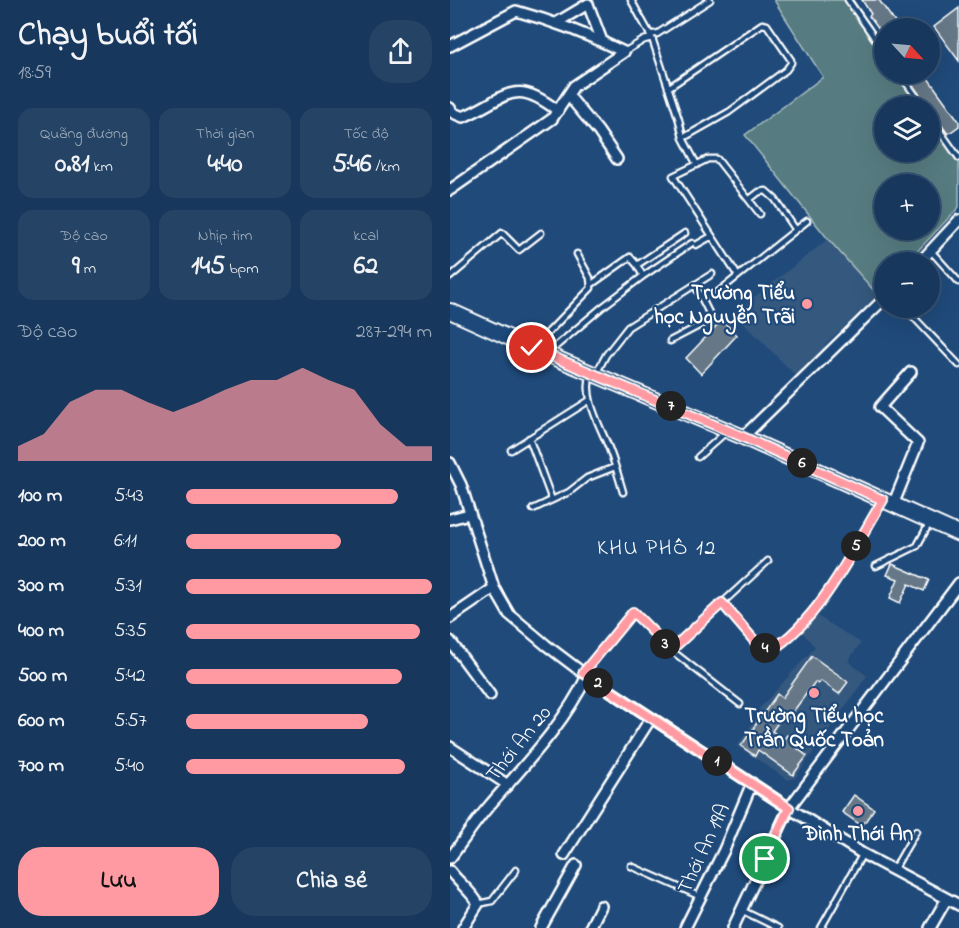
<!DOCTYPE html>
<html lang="vi">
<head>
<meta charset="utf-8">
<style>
	:root { --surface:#17385c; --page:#244365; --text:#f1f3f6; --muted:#9eacbb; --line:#365272; --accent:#ff9aa2 }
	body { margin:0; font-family:"Indie Flower",sans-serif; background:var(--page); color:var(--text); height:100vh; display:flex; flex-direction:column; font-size:22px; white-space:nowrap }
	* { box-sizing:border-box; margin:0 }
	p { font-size:20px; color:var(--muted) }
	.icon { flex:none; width:33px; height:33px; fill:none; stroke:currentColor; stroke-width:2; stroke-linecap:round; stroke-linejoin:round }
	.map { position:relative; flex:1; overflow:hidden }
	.panel { display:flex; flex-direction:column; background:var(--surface); width:450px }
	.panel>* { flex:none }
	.needle { width:39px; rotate:116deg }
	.buttons { position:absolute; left:424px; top:18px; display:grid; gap:12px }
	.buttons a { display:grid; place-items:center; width:66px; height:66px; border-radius:50%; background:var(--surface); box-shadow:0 6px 24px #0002,0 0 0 2px var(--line); font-size:30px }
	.pin { position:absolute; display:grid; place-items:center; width:51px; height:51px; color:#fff; margin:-26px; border:3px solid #fff; border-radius:50%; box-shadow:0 2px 6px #0007 }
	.km { position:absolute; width:30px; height:30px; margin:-15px; border-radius:50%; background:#222; color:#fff; font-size:16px; line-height:30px; text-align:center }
	.round { display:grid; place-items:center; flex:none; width:63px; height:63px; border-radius:24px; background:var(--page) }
	.headline { display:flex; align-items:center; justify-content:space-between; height:102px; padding:0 18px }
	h1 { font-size:33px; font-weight:700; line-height:45px }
	.metrics { display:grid; grid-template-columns:repeat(3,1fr); gap:9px; height:102px; padding:6px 18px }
	.metrics div { display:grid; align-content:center; border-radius:15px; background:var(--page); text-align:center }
	.metrics b { font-size:26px; font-weight:700 }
	.metrics small { font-size:16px; font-weight:400 }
	.metrics p { font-size:16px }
	.chart { height:168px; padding:12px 18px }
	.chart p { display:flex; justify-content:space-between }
	.chart svg { width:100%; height:108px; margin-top:6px; fill:var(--accent); opacity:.7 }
	.action { display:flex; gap:12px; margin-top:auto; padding:12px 18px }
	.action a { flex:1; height:69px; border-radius:24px; background:var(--accent); color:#111; font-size:24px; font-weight:700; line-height:69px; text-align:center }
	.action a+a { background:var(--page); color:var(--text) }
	ul { padding:0 18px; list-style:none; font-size:20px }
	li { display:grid; grid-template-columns:96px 72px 1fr; align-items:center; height:45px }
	li i { height:15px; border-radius:8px; background:var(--accent) }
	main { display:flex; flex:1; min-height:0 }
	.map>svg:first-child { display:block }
	.built { fill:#34587e }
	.green { fill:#577c81; stroke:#abbec0; stroke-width:1.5; fill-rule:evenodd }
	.building { fill:#667887; stroke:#fff; stroke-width:1.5 }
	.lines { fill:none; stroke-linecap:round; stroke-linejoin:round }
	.service-casing { stroke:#fff; stroke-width:9 }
	.minor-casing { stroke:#fff; stroke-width:14 }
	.secondary-casing { stroke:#fff; stroke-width:18 }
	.service { stroke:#1f4a7a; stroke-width:4.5 }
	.minor { stroke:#1f4a7a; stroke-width:9 }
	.secondary { stroke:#1f4a7a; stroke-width:14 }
	.route-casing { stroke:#fff; stroke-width:12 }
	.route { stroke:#ff9aa2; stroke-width:8 }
	.poi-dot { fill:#ff9aa2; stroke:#1f4a7a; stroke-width:2 }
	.labels { text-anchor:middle; stroke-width:4.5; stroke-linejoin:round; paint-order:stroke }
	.poi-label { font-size:21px; font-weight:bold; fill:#fff; stroke:#1f4a7a }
	.street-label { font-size:21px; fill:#fff; stroke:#1f4a7a }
	.neighbourhood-label { font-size:22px; letter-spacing:1.5px; fill:#fff; stroke:#1f4a7a }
</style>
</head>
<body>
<main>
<section class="panel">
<div class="headline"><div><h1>Chạy buổi tối</h1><p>18:59</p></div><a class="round"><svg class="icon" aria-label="share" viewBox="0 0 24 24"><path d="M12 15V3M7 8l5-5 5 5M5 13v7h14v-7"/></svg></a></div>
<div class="metrics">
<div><p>Quãng đường</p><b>0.81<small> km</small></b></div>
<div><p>Thời gian</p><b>4:40</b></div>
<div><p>Tốc độ</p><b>5:46<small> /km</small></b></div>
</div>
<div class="metrics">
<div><p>Độ cao</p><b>9<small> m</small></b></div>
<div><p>Nhịp tim</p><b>145<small> bpm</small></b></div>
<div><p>kcal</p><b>62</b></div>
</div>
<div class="chart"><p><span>Độ cao</span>287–294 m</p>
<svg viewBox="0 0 160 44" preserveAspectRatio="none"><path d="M0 44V38L10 33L20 20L30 15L40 15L50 20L60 24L70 20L80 15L90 11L100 11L110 6L120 11L130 15L140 29L150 38L160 38V44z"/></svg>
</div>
<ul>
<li><b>100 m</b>5:43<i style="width:86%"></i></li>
<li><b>200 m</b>6:11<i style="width:63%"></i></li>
<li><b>300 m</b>5:31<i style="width:100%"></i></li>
<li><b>400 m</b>5:35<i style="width:95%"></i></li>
<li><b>500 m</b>5:42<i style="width:88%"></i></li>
<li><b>600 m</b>5:57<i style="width:74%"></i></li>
<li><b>700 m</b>5:40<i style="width:89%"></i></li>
</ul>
<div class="action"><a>Lưu</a><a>Chia sẻ</a></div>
</section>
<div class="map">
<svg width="509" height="928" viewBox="0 0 509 928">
	<rect width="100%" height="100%" fill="#1f4a7a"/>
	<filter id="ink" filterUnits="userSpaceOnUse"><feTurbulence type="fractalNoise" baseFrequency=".0167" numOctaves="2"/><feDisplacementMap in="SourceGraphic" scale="12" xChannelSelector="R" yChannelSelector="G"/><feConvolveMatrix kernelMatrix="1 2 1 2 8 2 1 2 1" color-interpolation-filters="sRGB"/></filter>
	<g filter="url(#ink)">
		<path class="built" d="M378,239L428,295L375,345L373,353L347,377L284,313Z
			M366,615L411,643L398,661L417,676L345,778L338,780L287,746L310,712L308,710L365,647L350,630Z"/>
		<path class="green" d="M324,0H403L435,47V74H454L477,106H435V152H480V111L509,152V207L457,262H435V287L428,295L378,239L295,135L373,77ZM435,184H480V230H435Z"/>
		<path class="building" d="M412,0H429L449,28H435V38L419,16L421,14Z
			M509,8V61L484,27Z
			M455,74H475L509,121V126L498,134Z
			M272,320L287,335L251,374L236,358Z
			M442,564L479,580L474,591L459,584L450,603L440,598L448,579L437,575Z
			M362,656L398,682L389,694L371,681L368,684L365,682L337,720L332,717L322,731L334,739L337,735L350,744L347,748L357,756L343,775L308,750L305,756L291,746L327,694L332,698Z
			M404,795L424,809L412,826L392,812Z"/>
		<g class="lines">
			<g class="service-casing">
				<path id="service" d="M181,0L202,38L229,120L233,138L247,165
					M398,0L435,53
					M199,34H207L260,0
					M174,52L194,40L202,38
					M450,74L473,106
					M218,88L312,24L317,25L341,60V63L336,70L279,112L233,138
					M480,117L509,158
					M300,199L309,192L316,191L325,199L346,230
					M246,245L262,236
					M481,251L509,282
					M193,276L242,243
					M288,276L223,176L258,159H267L310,214
					M0,277L52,233L69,250L91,233
					M142,284L180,257L187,265L235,233
					M268,292L357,221
					M455,308L509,365
					M220,341L262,319L245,285
					M84,347L141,288L140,278L127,254
					M98,353L151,308L193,276L187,265
					M147,372L156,355L178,327L262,274
					M141,374C132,398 152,429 160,451C165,464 169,478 173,492
					M79,438L102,500
					M61,450L140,400
					M248,457L276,432
					M83,509L119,492L137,478L165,467
					M426,566L467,546L479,524
					M272,603L308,645L320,651C370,619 403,551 433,501
					M221,650L290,704
					M133,673L183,612L221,650L318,561
					M181,866L251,897
					M443,871L466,831
					M28,904L42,901L66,870
					M291,910L328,928
					M371,928L412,855"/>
			</g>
			<g class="minor-casing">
				<path id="minor" d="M106,23L138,4L152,41
					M0,46L66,11C103,21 139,35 174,52
					M118,95L148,131L167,159
					M0,108L3,113L13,117C57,98 63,76 108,111
					M0,190L102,119L124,86L174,52
					M470,262L509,220
					M293,437L435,298
					M0,463L11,485L44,588L59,614L96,645L133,673L339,808L413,854L509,905
					M443,505L468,443L430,407L461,372
					M0,519L19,514
					M0,618L44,588
					M0,641L40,695
					M0,747L58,785
					M114,855L201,718
					M0,858C13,841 25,822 39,806C75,764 113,726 137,676
					M0,871C7,881 24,894 28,904L13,928
					M91,928L126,865
					M140,928L151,906
					M235,928L274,850L302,783
					M283,928L339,808L509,583
					M480,928L496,900"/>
			</g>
			<g class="secondary-casing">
				<path id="secondary" d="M0,311L82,348L293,437L509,534"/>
			</g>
			<use href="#service" class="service"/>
			<use href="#minor" class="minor"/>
			<use href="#secondary" class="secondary"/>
		</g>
	</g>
	<g class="lines" filter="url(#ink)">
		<g class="route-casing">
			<path id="route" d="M82,348L293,437L433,500C403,550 370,620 320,651L308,645L272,603L221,650L183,612L133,673L339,808L315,859"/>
		</g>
		<use href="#route" class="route"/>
	</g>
	<g class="poi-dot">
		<circle cx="357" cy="304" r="6"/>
		<circle cx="364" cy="693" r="6"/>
		<circle cx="408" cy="811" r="6"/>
	</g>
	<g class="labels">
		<g class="poi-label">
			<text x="345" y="299" text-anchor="end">Trường Tiểu<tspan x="345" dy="24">học Nguyễn Trãi</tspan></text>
			<text x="364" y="722">Trường Tiểu học<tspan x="364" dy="24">Trần Quốc Toản</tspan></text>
			<text x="408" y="840">Đình Thới An</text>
		</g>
		<g class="street-label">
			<text transform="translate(68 743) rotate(-51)" y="7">Thới An 20</text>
			<text transform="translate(253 848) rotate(-65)" y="7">Thới An 19A</text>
		</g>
		<g class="neighbourhood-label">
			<text x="207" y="554">KHU PHỐ 12</text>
		</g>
	</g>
</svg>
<div class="buttons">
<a><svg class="needle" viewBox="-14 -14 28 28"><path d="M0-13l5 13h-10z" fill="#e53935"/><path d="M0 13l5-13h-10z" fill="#9eacbb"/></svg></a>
<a><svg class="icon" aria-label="layers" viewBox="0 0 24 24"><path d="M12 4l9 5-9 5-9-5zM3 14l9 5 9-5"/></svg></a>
<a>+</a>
<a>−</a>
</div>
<div class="pin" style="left:315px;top:859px;background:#1e9e55"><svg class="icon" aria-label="arrive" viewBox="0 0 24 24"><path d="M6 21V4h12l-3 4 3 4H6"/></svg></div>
<div class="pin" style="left:82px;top:348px;background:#d93025"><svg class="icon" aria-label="check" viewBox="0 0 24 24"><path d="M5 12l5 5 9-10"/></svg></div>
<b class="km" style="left:267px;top:761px">1</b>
<b class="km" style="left:148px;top:683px">2</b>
<b class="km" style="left:215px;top:644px">3</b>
<b class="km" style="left:315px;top:648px">4</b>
<b class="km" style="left:406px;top:546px">5</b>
<b class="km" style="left:352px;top:463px">6</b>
<b class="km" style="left:221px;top:406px">7</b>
</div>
</main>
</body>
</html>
